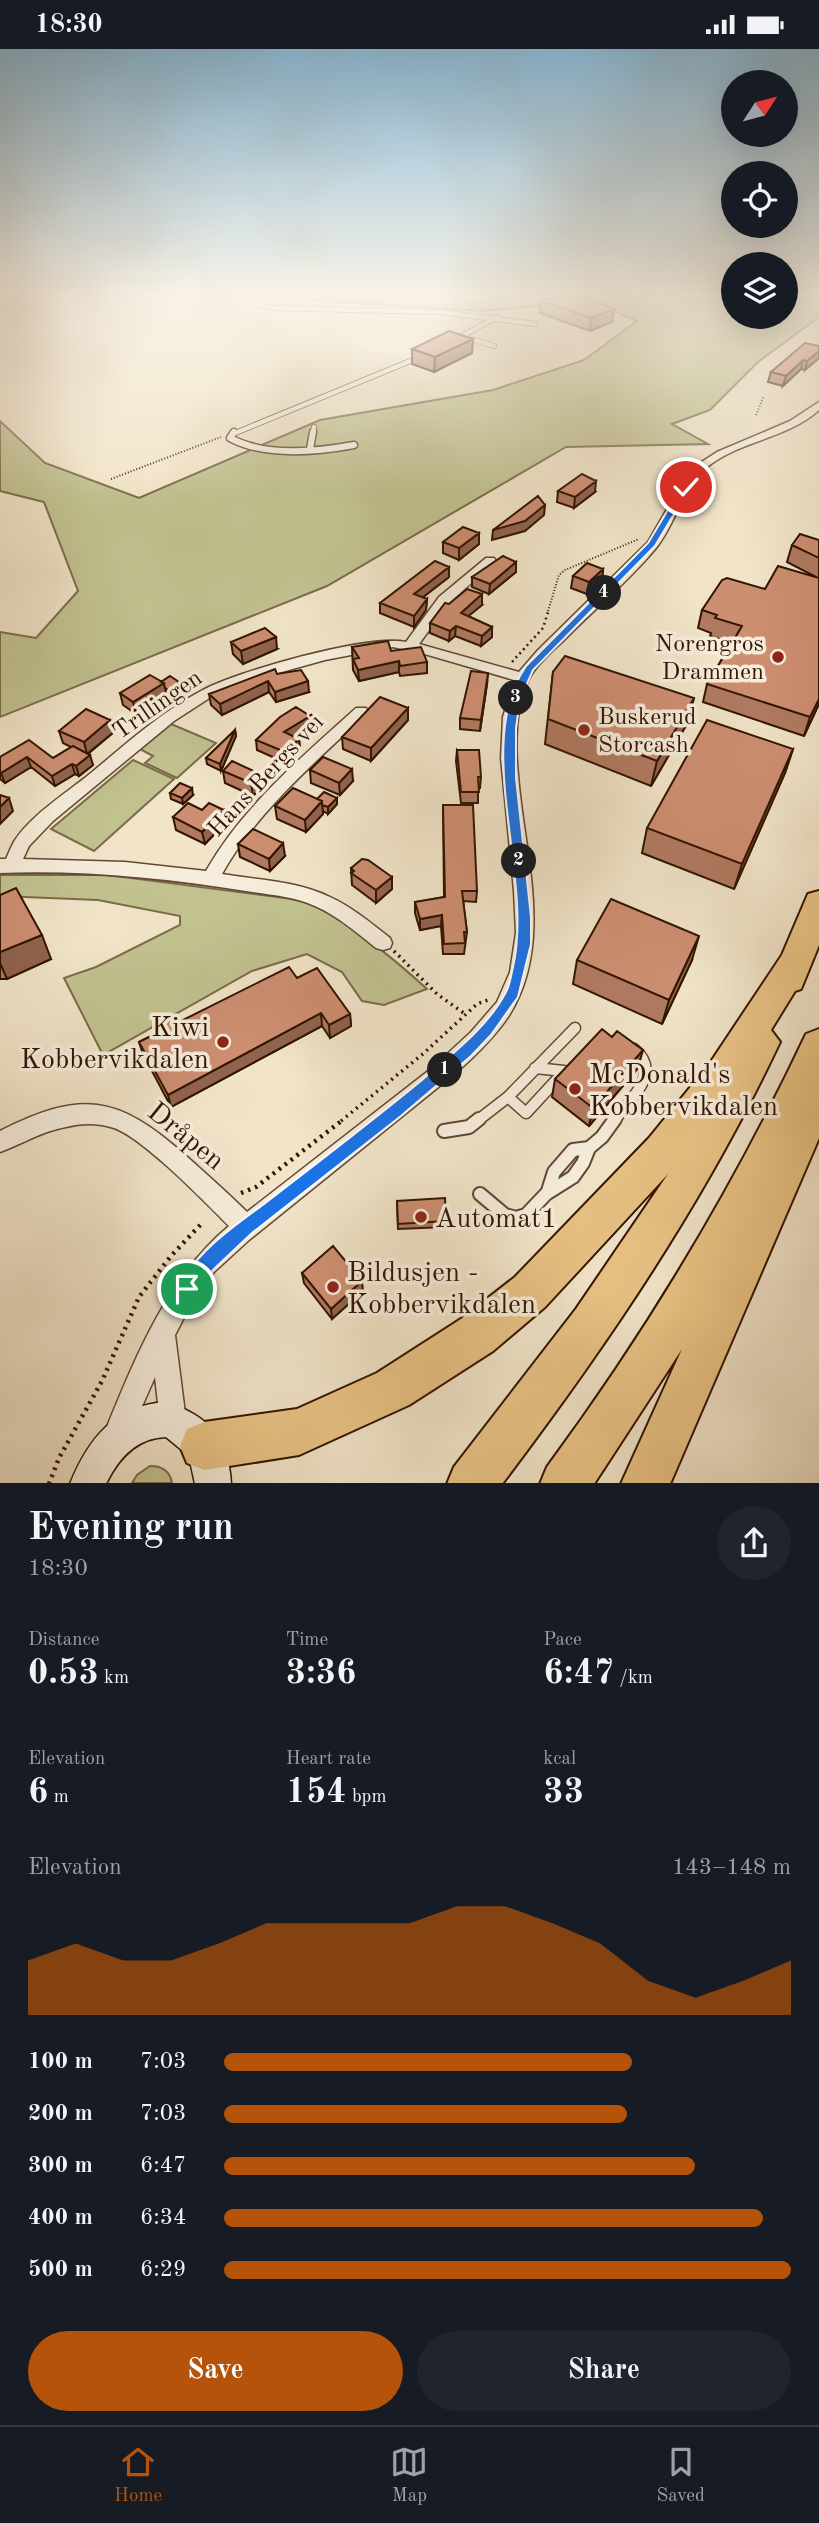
<!DOCTYPE html>
<html lang="en">
<head>
<meta charset="utf-8">
<style>
	:root { --surface:#171b24; --page:#20242c; --text:#f1f3f6; --muted:#9ea1a6; --line:#363941; --accent:#b45309 }
	body { margin:0; font-family:"Old Standard TT",serif; background:var(--page); color:var(--text); height:100vh; display:flex; flex-direction:column; font-size:26px; white-space:nowrap }
	* { box-sizing:border-box; margin:0 }
	p { font-size:23px; color:var(--muted) }
	.icon { flex:none; width:38px; height:38px; fill:none; stroke:currentColor; stroke-width:2; stroke-linecap:round; stroke-linejoin:round }
	.map { position:relative; height:1434px; overflow:hidden }
	.side { display:flex; flex-direction:column; background:var(--surface); flex:1 }
	.side>* { flex:none }
	.needle { width:46px; rotate:54deg }
	.fabs { position:absolute; left:721px; top:21px; display:grid; gap:14px }
	.fabs a { display:grid; place-items:center; width:77px; height:77px; border-radius:50%; background:var(--surface); box-shadow:0 7px 28px #0002; font-size:35px }
	.pin { position:absolute; display:grid; place-items:center; width:60px; height:60px; color:#fff; margin:-30px; border:4px solid #fff; border-radius:50%; box-shadow:0 2px 7px #0007 }
	.km { position:absolute; width:35px; height:35px; margin:-18px; border-radius:50%; background:#222; color:#fff; font-size:19px; line-height:35px; text-align:center }
	.round { display:grid; place-items:center; flex:none; width:74px; height:74px; border-radius:37px; background:var(--page) }
	.summary { display:flex; align-items:center; justify-content:space-between; height:119px; padding:0 28px }
	h1 { font-size:38px; font-weight:800; line-height:52px }
	.stats { display:grid; grid-template-columns:repeat(3,1fr); gap:10px; height:119px; padding:7px 28px }
	.stats div { display:grid; align-content:center }
	.stats b { font-size:35px; font-weight:800 }
	.stats small { font-size:19px; font-weight:400 }
	.stats p { font-size:19px }
	.chart { height:196px; padding:14px 28px }
	.chart p { display:flex; justify-content:space-between }
	.chart svg { width:100%; height:126px; margin-top:7px; fill:var(--accent); opacity:.7 }
	.primary-button { display:flex; gap:14px; margin-top:auto; padding:14px 28px }
	.primary-button a { flex:1; height:80px; border-radius:42px; background:var(--accent); color:#fff; font-size:28px; font-weight:800; line-height:80px; text-align:center }
	.primary-button a+a { background:var(--page); color:var(--text) }
	ul { padding:0 28px; list-style:none; font-size:23px }
	li { display:grid; grid-template-columns:112px 84px 1fr; align-items:center; height:52px }
	li i { height:18px; border-radius:9px; background:var(--accent) }
	.status { display:flex; justify-content:space-between; align-items:center; height:49px; padding:0 35px; background:var(--surface); direction:ltr }
	.status svg { height:19px; fill:currentColor }
	.dock { display:flex; justify-content:space-around; align-items:center; height:98px; border-top:2px solid var(--line); background:var(--surface); font-size:19px; color:var(--muted) }
	.dock a { display:grid; justify-items:center; gap:4px }
	.dock .selected { color:var(--accent) }
	.map>svg:first-child { display:block }
	.green { fill:#c2c291; stroke:#7a6b49; stroke-width:2 }
	.lines { fill:none; stroke-linecap:round; stroke-linejoin:round }
	.service-far3-casing { stroke:#624833; stroke-width:6 }
	.service-far2-casing { stroke:#624833; stroke-width:9 }
	.service-far1-casing { stroke:#624833; stroke-width:13 }
	.service-casing { stroke:#624833; stroke-width:16 }
	.minor-casing { stroke:#624833; stroke-width:3 }
	.secondary-casing { stroke:#321401; stroke-width:3 }
	.motorway-casing { stroke:#321401; stroke-width:4 }
	.path-far3 { stroke:#321401; stroke-width:2; stroke-dasharray:1 2; stroke-linecap:butt }
	.path-far2 { stroke:#321401; stroke-width:2.5; stroke-dasharray:2 3.5; stroke-linecap:butt }
	.path-far1 { stroke:#321401; stroke-width:3.5; stroke-dasharray:2 4.5; stroke-linecap:butt }
	.path { stroke:#321401; stroke-width:4.5; stroke-dasharray:2.5 5; stroke-linecap:butt }
	.service-far3 { stroke:#f6eddc; stroke-width:4.5 }
	.service-far2 { stroke:#f6eddc; stroke-width:6 }
	.service-far1 { stroke:#f6eddc; stroke-width:10 }
	.service { stroke:#f6eddc; stroke-width:12 }
	.minor { fill:#f6eddc; fill-rule:evenodd }
	.secondary { fill:#f6eddc; fill-rule:evenodd }
	.motorway { fill:#e8c284; fill-rule:evenodd }
	.wall { fill:#b07a61; stroke:#321401; stroke-width:2 }
	.shaded-wall { fill:#90634f; stroke:#321401; stroke-width:2 }
	.building { fill:#cd8e71; stroke:#321401; stroke-width:2 }
	.route { fill:#1a73e8; stroke:#fff; stroke-width:2 }
	.poi-dot { fill:#8f2418; stroke:#f6eddc; stroke-width:2.5 }
	.labels { text-anchor:middle; stroke-width:7; stroke-linejoin:round; paint-order:stroke }
	.poi-label { font-size:24px; fill:#321401; stroke:#f6eddc; text-anchor:end }
	.street-label { font-size:24px; fill:#321401; stroke:#f6eddc }
	.near-poi-label { font-size:28px; fill:#321401; stroke:#f6eddc; text-anchor:start }
	.near-street-label { font-size:28px; fill:#321401; stroke:#f6eddc }
</style>
</head>
<body>
<div class="status"><b>18:30</b><svg viewBox="0 0 49 12"><path d="M0 12V9h3v3zM5 12V6h3v6zM10 12V3h3v9zM15 12V0h3v12zM26 1h20v11H26zM47 4h2v5h-2z"/></svg></div>
<div class="map">
<svg width="819" height="1435" viewBox="0 0 819 1435">
	<rect width="100%" height="100%" fill="#f1e4c9"/>
	<filter id="stains"><feTurbulence type="fractalNoise" baseFrequency=".00286" numOctaves="4"/><feColorMatrix values="0 0 0 0 .2 0 0 0 0 .09 0 0 0 0 .02 0 0 0 .5 -.17"/></filter>
	<radialGradient id="worn" r=".72"><stop offset=".6" stop-color="#630" stop-opacity="0"/><stop offset="1" stop-color="#630" stop-opacity=".3"/></radialGradient>
	<path class="green" d="M213,245H425L475,252L533,245H733V268H786V245H819V268L758,313L710,361L672,375L708,395L566,398L327,537L0,668V583L36,589L78,542L44,453L0,442V372L45,414L139,449L320,371L493,341L584,311L637,272L592,252L482,262Z
		M171,675L216,694L177,729L145,714L153,707L140,700Z
		M133,711L174,730L94,802L51,780Z
		M0,826H108L308,852C352,876 390,906 427,940L384,956L362,952L342,923L307,905L252,922L103,1006L64,929L96,918L180,876V867L98,851L0,847Z
		M150,1417C162,1417 170,1422 172,1434H132L137,1426Z"/>
	<g class="lines">
		<g class="service-far3-casing">
			<path id="service-far3" d="M194,245L273,259L439,263L535,275
				M465,288L494,297
				M453,292L497,268
				M233,385L420,308
				M313,385L314,378"/>
		</g>
		<g class="service-far2-casing">
			<path id="service-far2" d="M234,383L230,389C265,408 316,403 354,396
				M310,400L313,383"/>
		</g>
		<g class="service-far1-casing">
			<path id="service-far1" d="M535,1019L564,1022
				M508,1048L526,1064L562,1025
				M477,1072L508,1048L575,979
				M614,1072C630,1051 663,1023 634,1000"/>
		</g>
		<g class="service-casing">
			<path id="service" d="M444,1082L469,1078L479,1070
				M548,1142L554,1123L573,1101L589,1099
				M480,1145L505,1166L516,1169L526,1166L546,1145L573,1128L583,1114L589,1099L602,1088L615,1070"/>
		</g>
		<g class="minor-casing">
			<path id="minor" d="M819,353V361C788,389 744,391 711,415C683,435 677,473 656,499C628,533 593,561 562,593C551,603 538,614 530,628C515,656 515,695 518,726C524,804 554,893 510,965C496,987 476,1006 457,1023L249,1191L214,1223L188,1261L175,1286L186,1372L182,1381L173,1385L164,1381L160,1372L155,1328L128,1389L119,1393L110,1389L106,1380C136,1307 167,1229 229,1177C205,1153 143,1089 114,1079C99,1074 81,1074 66,1078C42,1082 22,1095 0,1103V1082C81,1041 117,1046 184,1105C205,1124 227,1143 247,1163L432,1019L471,983L497,953L510,923L516,884L514,842L501,709L503,668L514,631L428,606L393,598L325,611L242,634L211,648L174,672L53,772L29,797L23,810L125,813L206,822C243,757 301,709 356,659H366L368,662L366,665C315,714 257,762 222,825C258,831 297,832 330,848C352,858 371,874 390,889L392,894L390,899L383,901L376,899C357,884 338,867 315,857C293,847 269,846 246,842C164,829 83,821 0,824V810H6C9,804 11,797 15,791C32,766 63,746 86,728C123,698 159,664 201,642C237,622 369,585 406,593L439,548L486,509H494L496,512L449,554L419,595L519,623L538,601L648,493L678,441L694,418L717,403L790,372Z"/>
		</g>
		<g class="secondary-casing">
			<path id="secondary" d="M166,1353C207,1366 229,1389 231,1435H195L189,1407L166,1388C137,1389 119,1408 106,1435H70C88,1390 115,1356 166,1353Z"/>
		</g>
		<g class="motorway-casing">
			<path id="motorway" d="M819,842V896L801,940L795,942L771,981L780,993C705,1152 608,1295 502,1435H447L454,1418L576,1260L668,1125L545,1258L493,1302L409,1356L299,1406L204,1421L187,1414L180,1397L187,1380L204,1373L297,1360L377,1324L461,1270L515,1228L649,1089L710,1014L782,906L808,845Z
				M819,980V1089L670,1435H621L682,1300L594,1435H540L547,1418C648,1281 734,1138 806,985Z"/>
		</g>
		<path class="path-far3" d="M756,366L764,347
			M111,430L221,388
			M548,562L559,526L565,521L639,490"/>
		<path class="path-far2" d="M512,613L543,579L549,560"/>
		<path class="path-far1" d="M394,902L437,945L465,965
			M341,1072L424,1004L477,955L488,951"/>
		<path class="path" d="M241,1144L256,1138L344,1070
			M49,1435L59,1409L102,1332L139,1248L171,1207L203,1173"/>
		<use href="#service-far3" class="service-far3"/>
		<use href="#service-far2" class="service-far2"/>
		<use href="#service-far1" class="service-far1"/>
		<use href="#service" class="service"/>
		<use href="#minor" class="minor"/>
		<use href="#secondary" class="secondary"/>
		<use href="#motorway" class="motorway"/>
	</g>
	<path class="wall" d="M541,252L612,273L590,282L540,264Z
		M473,290L472,304L434,323L412,315V300Z
		M819,297V309L805,321L801,320L783,337L768,333L771,323Z
		M558,442L595,443L574,459L557,453Z
		M479,484V495L459,511L443,504V493Z
		M819,491V655L804,687L703,653L707,635L732,594L710,587L711,584L698,579L702,561L765,540L814,527L787,513L792,496Z
		M516,513V523L489,545L472,538V528Z
		M603,520L602,532L587,545L571,539L573,527Z
		M449,528L422,549L427,550L426,561L414,578L380,564V554Z
		M449,555L482,556L468,567L492,578V588L481,597L455,587L449,592L430,584V574Z
		M231,593L277,600L243,615L233,605Z
		M352,598L391,602L427,613V624L400,627L399,623L359,632L353,621Z
		M553,623L688,673L651,737L545,695Z
		M277,625L309,643L276,653L269,643L222,666L211,656L209,645Z
		M161,633L183,641L172,648L166,645L167,647L136,665L123,656L120,644Z
		M487,635L480,682L460,680V669Z
		M408,659V671L371,712L343,700L342,688Z
		M311,677L295,688L299,690L300,700L286,714L257,701L256,691Z
		M235,681L236,687L221,722L207,715L206,709Z
		M59,682L114,683L88,705L93,716L79,727L75,725L55,737L31,718L5,734L0,730V708L53,709L71,698L63,694Z
		M793,700L785,724L734,840L642,804L647,779Z
		M457,701L481,728L480,739H478V754H461L456,712Z
		M310,721L353,732L340,746L311,734Z
		M223,722L262,737L253,747L225,734Z
		M170,744L193,746L183,755L171,750Z
		M337,749V755L328,765L323,762V765L306,783L277,770L275,757L317,750Z
		M443,756L477,842L476,853L463,852L467,883L464,905H443L441,877L420,881L415,864V853L444,848Z
		M173,768L226,773L205,795L176,781Z
		M238,795L285,807L270,822L240,808Z
		M351,819L392,828V840L376,854L352,836Z
		M0,846L51,910L7,930H0Z
		M577,911H692L662,975L573,935Z
		M297,929L350,965L351,977L330,989L322,977L171,1058L143,1005L139,993L155,985L153,977L177,974Z
		M612,988L638,1019L589,1077L552,1048L555,1030Z
		M397,1152L446,1172V1178L398,1180Z
		M302,1224L363,1242L332,1270L304,1234Z"/>
	<path class="shaded-wall" d="M614,260L612,273L590,282L591,269Z
		M473,290L472,304L434,323L435,308Z
		M819,302V309L805,321L807,312Z
		M803,311L801,320L783,337L786,327Z
		M596,432L595,443L574,459L575,448Z
		M545,456L544,466L525,482L492,491L493,481Z
		M479,484V495L459,511V499Z
		M516,513V523L489,545L490,535Z
		M449,518V528L414,555V545Z
		M603,520L602,532L587,545L589,533Z
		M482,545V556L460,574L461,564Z
		M427,550L426,561L414,578V567Z
		M456,577L455,587L449,592L450,582Z
		M492,578V588L481,597L482,587Z
		M276,588L277,600L243,615L241,602Z
		M399,612V623L359,632L358,621Z
		M488,624L487,635L480,682L481,671Z
		M268,632L269,643L222,666L220,655Z
		M308,632L309,643L276,653L275,643Z
		M164,634L167,647L136,665L133,653Z
		M182,635L183,641L172,648L170,642Z
		M694,649L688,673L651,737L657,712Z
		M819,650V655L804,687L810,668Z
		M408,659V671L371,712V699Z
		M310,667L311,677L285,694L284,683Z
		M110,671L114,683L87,705L84,693Z
		M235,681L236,687L221,722L220,715Z
		M299,690L300,700L286,714L285,703Z
		M793,700L785,724L734,840L742,815Z
		M90,706L93,716L79,727L76,717Z
		M27,708L31,718L5,734L1,724Z
		M72,715L75,725L55,737L52,727Z
		M352,720L353,732L340,746L339,734Z
		M260,725L262,737L253,747L251,734Z
		M192,739L193,746L183,755L182,749Z
		M9,749L13,762L0,775V758Z
		M337,749V755L328,765V758Z
		M322,752L323,765L306,783L305,771Z
		M224,761L226,773L205,795L202,783Z
		M283,794L285,807L270,822L269,810Z
		M392,828V840L376,854V841Z
		M442,866L441,877L420,881V870Z
		M42,886L51,910L7,930L0,914V903Z
		M699,887L692,911L662,975L669,951Z
		M321,964L322,977L171,1058L168,1046Z
		M350,965L351,977L330,989L329,976Z
		M643,1001L638,1019L589,1077L593,1059Z
		M362,1232L363,1242L332,1270L331,1260Z"/>
	<path class="building" d="M565,245H579L614,260L591,269L541,252Z
		M449,282L473,290L435,308L412,300Z
		M805,294L819,297V302L807,312L803,311L786,327L771,323Z
		M582,425L596,432L575,448L558,442Z
		M538,447L545,456L525,472L493,481Z
		M463,478L479,484L459,499L443,493Z
		M800,485L819,491V509L792,496Z
		M503,507L516,513L490,535L472,528Z
		M435,512L449,518L414,545L427,550L414,567L380,554Z
		M587,514L603,520L589,533L573,527Z
		M778,517L819,529V650L810,668L707,635L742,577L715,569L717,566L702,561L722,531L727,529L765,540Z
		M467,540L482,545L461,564L492,578L482,587L456,577L450,582L430,574L445,554L449,555Z
		M265,579L276,588L241,602L231,593Z
		M388,592L391,602L421,598L427,613L400,617L399,612L358,621L353,610L359,609L352,598Z
		M565,607L694,649L657,712L548,670L553,623Z
		M275,620L277,625L301,621L308,632L275,643L268,632L220,655L209,645Z
		M471,622L488,624L481,671L460,669Z
		M150,626L164,634L133,653L120,644Z
		M170,627L182,635L170,642L165,639L164,634L161,633Z
		M380,648L408,659L371,699L342,688Z
		M296,658L310,667L284,683L299,690L285,703L256,691L280,668Z
		M86,660L110,671L84,693L59,682Z
		M707,671L793,700L742,815L647,779Z
		M235,681L220,715L206,709Z
		M29,691L53,709L73,697L90,706L76,717L72,715L52,727L27,708L1,724L0,723V708Z
		M457,701H479L481,728H478L479,743H461Z
		M323,708L352,720L339,734L310,721Z
		M232,712L260,725L251,734L223,722Z
		M180,734L192,739L182,749L170,744Z
		M293,739L322,752L305,771L275,757Z
		M324,743L337,749L328,758L322,756V752L317,750Z
		M0,746L9,749L0,758Z
		M188,754L202,761L209,754L224,761L202,783L173,768Z
		M443,756H473L477,842H462L467,883H464L465,894L444,895L442,866L420,870L415,853L445,848Z
		M253,780L283,794L269,810L238,795Z
		M362,810L368,811L392,828L376,841L351,824L354,822L351,819Z
		M16,839L42,886L0,903V846Z
		M611,850L699,887L669,951L577,911Z
		M289,918L297,929L317,919L350,965L329,976L321,964L168,1046L139,993L157,984L153,977L173,967L177,974Z
		M602,980L612,988L617,982L643,1001L593,1059L555,1030Z
		M445,1149L446,1172L398,1175L397,1152Z
		M333,1197L362,1232L331,1260L302,1224Z"/>
	<linearGradient id="sky" x2="0" y2="1"><stop stop-color="#89b8d6"/><stop offset="0.55" stop-color="#f9f3e7"/><stop offset="1" stop-color="#f9f3e7" stop-opacity="0"/></linearGradient>
	<rect width="819" height="446" fill="url(#sky)"/>
	<path class="route" d="M683,436L690,438L655,497L533,621L520,651L516,679V729L531,868V895L518,948L491,986L471,1007L401,1067L252,1184L213,1221L193,1246L187,1249L181,1246L179,1240C193,1205 234,1177 264,1155C317,1114 371,1073 422,1031C452,1005 487,979 506,943C510,936 511,926 513,918C534,827 472,695 526,617L648,494Z"/>
	<g class="poi-dot">
		<circle cx="778" cy="608" r="7"/>
		<circle cx="584" cy="681" r="7"/>
		<circle cx="223" cy="993" r="7"/>
		<circle cx="575" cy="1040" r="7"/>
		<circle cx="421" cy="1168" r="7"/>
		<circle cx="333" cy="1238" r="7"/>
	</g>
	<g class="labels">
		<g class="poi-label">
			<text x="764" y="602">Norengros<tspan x="764" dy="28">Drammen</tspan></text>
			<text x="598" y="675" text-anchor="start">Buskerud<tspan x="598" dy="28">Storcash</tspan></text>
		</g>
		<g class="street-label">
			<text transform="translate(157 655) rotate(-35)" y="8">Trillingen</text>
			<text transform="translate(265 726) rotate(-47)" y="8">Hans Bergs vei</text>
		</g>
		<g class="near-poi-label">
			<text x="209" y="987" text-anchor="end">Kiwi<tspan x="209" dy="32">Kobbervikdalen</tspan></text>
			<text x="589" y="1034">McDonald's<tspan x="589" dy="32">Kobbervikdalen</tspan></text>
			<text x="435" y="1178">Automat1</text>
			<text x="347" y="1232">Bildusjen -<tspan x="347" dy="32">Kobbervikdalen</tspan></text>
		</g>
		<g class="near-street-label">
			<text transform="translate(187 1086) rotate(39)" y="10">Dråpen</text>
		</g>
	</g>
	<rect width="100%" height="100%" filter="url(#stains)"/>
	<rect width="100%" height="100%" fill="url(#worn)"/>
</svg>
<div class="fabs">
<a><svg class="needle" viewBox="-14 -14 28 28"><path d="M0-13l5 13h-10z" fill="#e53935"/><path d="M0 13l5-13h-10z" fill="#9ea1a6"/></svg></a>
<a><svg class="icon" aria-label="locate" viewBox="0 0 24 24"><circle cx="12" cy="12" r="6"/><path d="M12 2v4M12 18v4M2 12h4M18 12h4"/></svg></a>
<a><svg class="icon" aria-label="layers" viewBox="0 0 24 24"><path d="M12 4l9 5-9 5-9-5zM3 14l9 5 9-5"/></svg></a>
</div>
<div class="pin" style="left:187px;top:1240px;background:#1e9e55"><svg class="icon" aria-label="arrive" viewBox="0 0 24 24"><path d="M6 21V4h12l-3 4 3 4H6"/></svg></div>
<div class="pin" style="left:686px;top:438px;background:#d93025"><svg class="icon" aria-label="check" viewBox="0 0 24 24"><path d="M5 12l5 5 9-10"/></svg></div>
<b class="km" style="left:445px;top:1021px">1</b>
<b class="km" style="left:519px;top:812px">2</b>
<b class="km" style="left:516px;top:649px">3</b>
<b class="km" style="left:604px;top:544px">4</b>
</div>
<section class="side">
<div class="summary"><div><h1>Evening run</h1><p>18:30</p></div><a class="round"><svg class="icon" aria-label="share" viewBox="0 0 24 24"><path d="M12 15V3M7 8l5-5 5 5M5 13v7h14v-7"/></svg></a></div>
<div class="stats">
<div><p>Distance</p><b>0.53<small> km</small></b></div>
<div><p>Time</p><b>3:36</b></div>
<div><p>Pace</p><b>6:47<small> /km</small></b></div>
</div>
<div class="stats">
<div><p>Elevation</p><b>6<small> m</small></b></div>
<div><p>Heart rate</p><b>154<small> bpm</small></b></div>
<div><p>kcal</p><b>33</b></div>
</div>
<div class="chart"><p><span>Elevation</span>143–148 m</p>
<svg viewBox="0 0 160 44" preserveAspectRatio="none"><path d="M0 44V25L10 19L20 25L30 25L40 19L50 12L60 12L70 12L80 12L90 6L100 6L110 12L120 19L130 32L140 38L150 32L160 25V44z"/></svg>
</div>
<ul>
<li><b>100 m</b>7:03<i style="width:72%"></i></li>
<li><b>200 m</b>7:03<i style="width:71%"></i></li>
<li><b>300 m</b>6:47<i style="width:83%"></i></li>
<li><b>400 m</b>6:34<i style="width:95%"></i></li>
<li><b>500 m</b>6:29<i style="width:100%"></i></li>
</ul>
<div class="primary-button"><a>Save</a><a>Share</a></div>
</section>
<nav class="dock">
<a class="selected"><svg class="icon" aria-label="home" viewBox="0 0 24 24"><path d="M3 11l9-7 9 7M6 9v11h12V9"/></svg>Home</a>
<a><svg class="icon" aria-label="map" viewBox="0 0 24 24"><path d="M3 6l6-2 6 2 6-2v14l-6 2-6-2-6 2zM9 4v14M15 6v14"/></svg>Map</a>
<a><svg class="icon" aria-label="saved" viewBox="0 0 24 24"><path d="M7 4h10v16l-5-4-5 4z"/></svg>Saved</a>
</nav>
</body>
</html>
